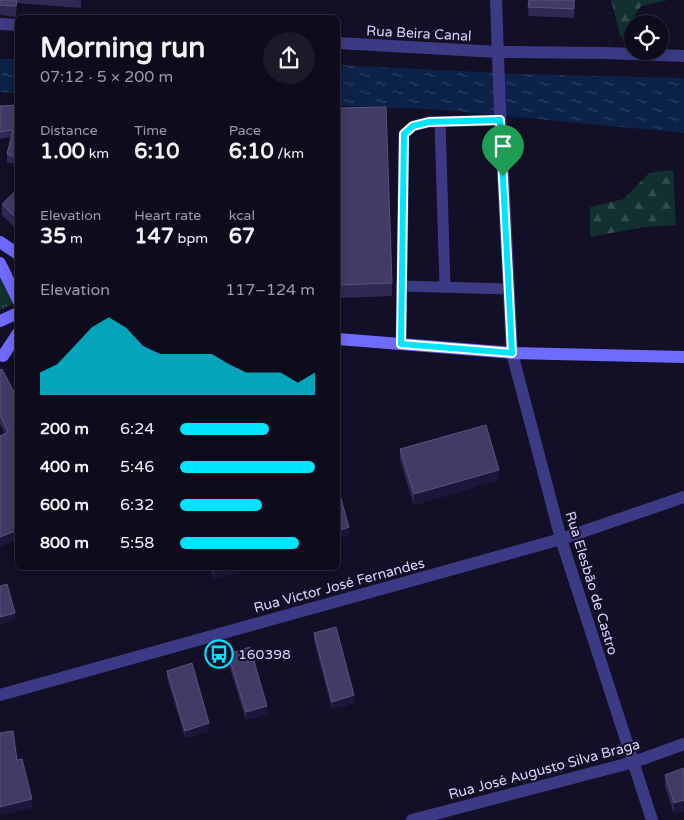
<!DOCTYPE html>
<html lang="en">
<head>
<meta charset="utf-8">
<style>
	:root { --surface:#0e0b1c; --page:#1c1929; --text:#f1f3f6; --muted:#9b9ba3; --line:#2e2b3b; --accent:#00e5ff }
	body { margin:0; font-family:"Varela Round",sans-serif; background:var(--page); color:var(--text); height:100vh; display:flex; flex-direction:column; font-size:19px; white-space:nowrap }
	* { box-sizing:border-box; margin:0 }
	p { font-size:16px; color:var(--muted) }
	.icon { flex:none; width:28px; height:28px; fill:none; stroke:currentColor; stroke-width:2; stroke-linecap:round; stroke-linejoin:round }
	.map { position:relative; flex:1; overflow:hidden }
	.side { position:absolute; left:15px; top:15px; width:325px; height:555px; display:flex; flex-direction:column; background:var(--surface); border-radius:8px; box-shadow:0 2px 12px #0003,0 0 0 1px var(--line) }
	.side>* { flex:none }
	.buttons { position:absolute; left:624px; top:15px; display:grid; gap:10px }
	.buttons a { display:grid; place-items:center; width:45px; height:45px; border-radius:50%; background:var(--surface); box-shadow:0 2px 12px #0003,0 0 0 1px var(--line); font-size:25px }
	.pin { position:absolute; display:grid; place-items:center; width:42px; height:42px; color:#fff; margin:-51px -21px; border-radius:50% 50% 50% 0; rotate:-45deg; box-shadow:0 0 5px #0007 }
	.pin .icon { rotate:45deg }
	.round { display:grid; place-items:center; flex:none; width:52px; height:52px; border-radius:26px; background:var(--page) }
	.overview { display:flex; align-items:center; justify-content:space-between; height:85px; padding:0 25px }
	h1 { font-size:28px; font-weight:700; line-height:38px }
	.figures { display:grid; grid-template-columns:repeat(3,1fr); gap:8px; height:85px; padding:5px 25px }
	.figures div { display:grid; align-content:center }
	.figures b { font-size:21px; font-weight:700 }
	.figures small { font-size:14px; font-weight:400 }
	.figures p { font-size:14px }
	.chart { height:140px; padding:10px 25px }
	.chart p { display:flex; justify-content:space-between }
	.chart svg { width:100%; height:90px; margin-top:5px; fill:var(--accent); opacity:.7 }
	ul { padding:0 25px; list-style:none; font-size:16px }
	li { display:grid; grid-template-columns:80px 60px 1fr; align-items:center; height:38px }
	li i { height:12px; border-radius:6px; background:var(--accent) }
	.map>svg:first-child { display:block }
	.grass { fill:url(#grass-tufts) }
	.forest { fill:url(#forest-firs) }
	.water { fill:url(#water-ripples) }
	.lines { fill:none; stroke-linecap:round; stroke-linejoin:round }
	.service { stroke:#3d3a85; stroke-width:11 }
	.minor { stroke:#3d3a85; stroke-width:12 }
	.secondary { stroke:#6f6bff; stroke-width:12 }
	.wall { fill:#312854 }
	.shaded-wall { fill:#1d163a }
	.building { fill:#433a66; stroke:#5a527e }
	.route-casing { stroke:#fff; stroke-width:10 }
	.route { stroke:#00e5ff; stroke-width:6 }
	.labels { text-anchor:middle; stroke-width:4; stroke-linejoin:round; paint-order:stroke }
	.street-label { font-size:14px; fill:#d9d4ff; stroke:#130f26 }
	.poi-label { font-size:14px; fill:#d9d4ff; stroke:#130f26; text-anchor:start }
</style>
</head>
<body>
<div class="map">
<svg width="684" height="820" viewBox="0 0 684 820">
	<defs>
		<pattern id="grass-tufts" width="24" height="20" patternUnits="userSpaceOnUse" patternTransform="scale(1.25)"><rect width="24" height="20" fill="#12302f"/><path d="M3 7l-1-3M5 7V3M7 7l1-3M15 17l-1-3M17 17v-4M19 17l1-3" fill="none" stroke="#344d4e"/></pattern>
		<pattern id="forest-firs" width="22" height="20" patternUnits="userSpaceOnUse" patternTransform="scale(1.25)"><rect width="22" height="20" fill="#12302f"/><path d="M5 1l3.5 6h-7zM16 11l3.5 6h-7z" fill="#344d4e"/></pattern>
		<pattern id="water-ripples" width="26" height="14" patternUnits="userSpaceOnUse" patternTransform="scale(1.25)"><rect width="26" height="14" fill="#0c2248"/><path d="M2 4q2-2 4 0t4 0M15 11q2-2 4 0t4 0" fill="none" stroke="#2f4163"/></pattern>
	</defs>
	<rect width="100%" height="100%" fill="#130f26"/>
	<path class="grass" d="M0,274L13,304L0,310Z"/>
	<path class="forest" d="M611,0H668L641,6L621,39Z
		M673,170L676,225L644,227L590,237V207L624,199L649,173Z"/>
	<path class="water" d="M0,59H17V93L0,92Z
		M338,65L519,74L684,78V133L432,109L338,106Z"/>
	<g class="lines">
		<path class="service" d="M440,122L445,287
			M401,286L509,289
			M401,344L404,134L413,126L429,122L500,120"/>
		<path class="minor" d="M496,0L500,111L512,353L561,539L652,820
			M0,24L18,25
			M338,43L498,52L605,53L684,56
			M0,695L561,539L684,497
			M412,820L634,762L684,744"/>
		<path class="secondary" d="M0,242L18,254
			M0,263L18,300
			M0,321L18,313
			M338,339L512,353L684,357
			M3,356L18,333"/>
	</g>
	<path class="wall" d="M0,0H81V8L17,3L16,17L0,15Z
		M529,0H575L574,18L528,16Z
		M18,105V165L7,162V154L11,137L0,139V106Z
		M338,108L392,283V296L338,298Z
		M18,188V231L2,215V204Z
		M0,370L14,392L18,539L0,546V436L5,434L0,424Z
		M400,449L499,480L414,505L400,460Z
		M211,568H245V571L214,578Z
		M314,633L354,703L332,709L314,641Z
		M228,654L267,714L246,720L228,662Z
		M167,671L209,731L185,738L167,678Z
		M684,768V811L674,814L665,786V775Z"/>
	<path class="shaded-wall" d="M499,470V480L414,505V494Z
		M349,527V535L338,538V531Z
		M18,530V539L0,546V537Z
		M228,568H245V571L214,578V570Z
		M15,613V620L0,624V617Z
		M354,695V703L332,709V702Z
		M267,706V714L246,720V712Z
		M209,723V731L185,738V731Z
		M32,799V808L0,816V807Z
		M684,800V811L674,814V803Z"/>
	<path class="building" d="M0,0H17L16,6L0,5Z
		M529,0H574V9L528,7Z
		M18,105V158L7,154L13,130L0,132V106Z
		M386,107L392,283L338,285V108Z
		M18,189V220L2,204Z
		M2,369L14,392L18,391V530L0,537V436L8,432L0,415V370Z
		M486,425L499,470L414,494L400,449Z
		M338,488L349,527L338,531Z
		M213,568H228L214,570Z
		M7,584L15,613L0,617V586Z
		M336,627L354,695L332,702L314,633Z
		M250,647L267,706L246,712L228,654Z
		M192,663L209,723L185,731L167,671Z
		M13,731L17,760L22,759L32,799L0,807V733Z
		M684,768V800L674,803L665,775Z"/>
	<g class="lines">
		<g class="route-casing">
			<path id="route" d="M500,120L512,353L401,344L404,134L413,126L429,122Z"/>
		</g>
		<use href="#route" class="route"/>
	</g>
	<defs>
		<g id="bus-ring" transform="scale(1.4375)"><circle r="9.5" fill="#130f26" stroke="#00e5ff" stroke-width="1.5"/><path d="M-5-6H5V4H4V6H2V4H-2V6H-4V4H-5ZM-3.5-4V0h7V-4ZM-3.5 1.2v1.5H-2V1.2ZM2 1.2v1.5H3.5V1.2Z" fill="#00e5ff"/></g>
	</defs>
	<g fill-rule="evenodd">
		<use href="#bus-ring" x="219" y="654"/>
	</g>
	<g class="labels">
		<g class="street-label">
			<text transform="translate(419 33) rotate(3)" y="5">Rua Beira Canal</text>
			<text transform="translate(592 583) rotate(73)" y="5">Rua Elesbão de Castro</text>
			<text transform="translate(339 585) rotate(-15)" y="5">Rua Victor José Fernandes</text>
			<text transform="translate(544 769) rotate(-15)" y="5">Rua José Augusto Silva Braga</text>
		</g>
		<g class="poi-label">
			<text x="238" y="659">160398</text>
		</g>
	</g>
</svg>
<div class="buttons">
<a><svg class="icon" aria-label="locate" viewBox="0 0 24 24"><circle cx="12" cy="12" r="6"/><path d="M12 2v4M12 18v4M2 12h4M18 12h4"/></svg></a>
</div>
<div class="pin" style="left:503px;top:176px;background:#1e9e55"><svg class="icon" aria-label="arrive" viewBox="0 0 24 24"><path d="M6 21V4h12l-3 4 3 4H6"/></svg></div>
<section class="side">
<div class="overview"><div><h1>Morning run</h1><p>07:12 · 5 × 200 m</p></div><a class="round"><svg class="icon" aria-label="share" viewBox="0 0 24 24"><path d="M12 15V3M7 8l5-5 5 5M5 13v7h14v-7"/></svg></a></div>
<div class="figures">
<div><p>Distance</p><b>1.00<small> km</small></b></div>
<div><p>Time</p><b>6:10</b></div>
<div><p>Pace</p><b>6:10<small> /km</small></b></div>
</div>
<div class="figures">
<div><p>Elevation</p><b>35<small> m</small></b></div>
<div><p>Heart rate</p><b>147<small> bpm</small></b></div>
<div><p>kcal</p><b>67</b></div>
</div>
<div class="chart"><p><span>Elevation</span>117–124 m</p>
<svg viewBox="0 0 160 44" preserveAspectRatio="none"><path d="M0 44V33L10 29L20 20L30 11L40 6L50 11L60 20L70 24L80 24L90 24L100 24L110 29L120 33L130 33L140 33L150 38L160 33V44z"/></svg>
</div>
<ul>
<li><b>200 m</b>6:24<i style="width:66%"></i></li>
<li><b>400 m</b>5:46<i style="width:100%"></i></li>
<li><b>600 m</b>6:32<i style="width:61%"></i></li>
<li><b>800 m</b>5:58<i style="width:88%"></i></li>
</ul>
</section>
</div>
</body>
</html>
